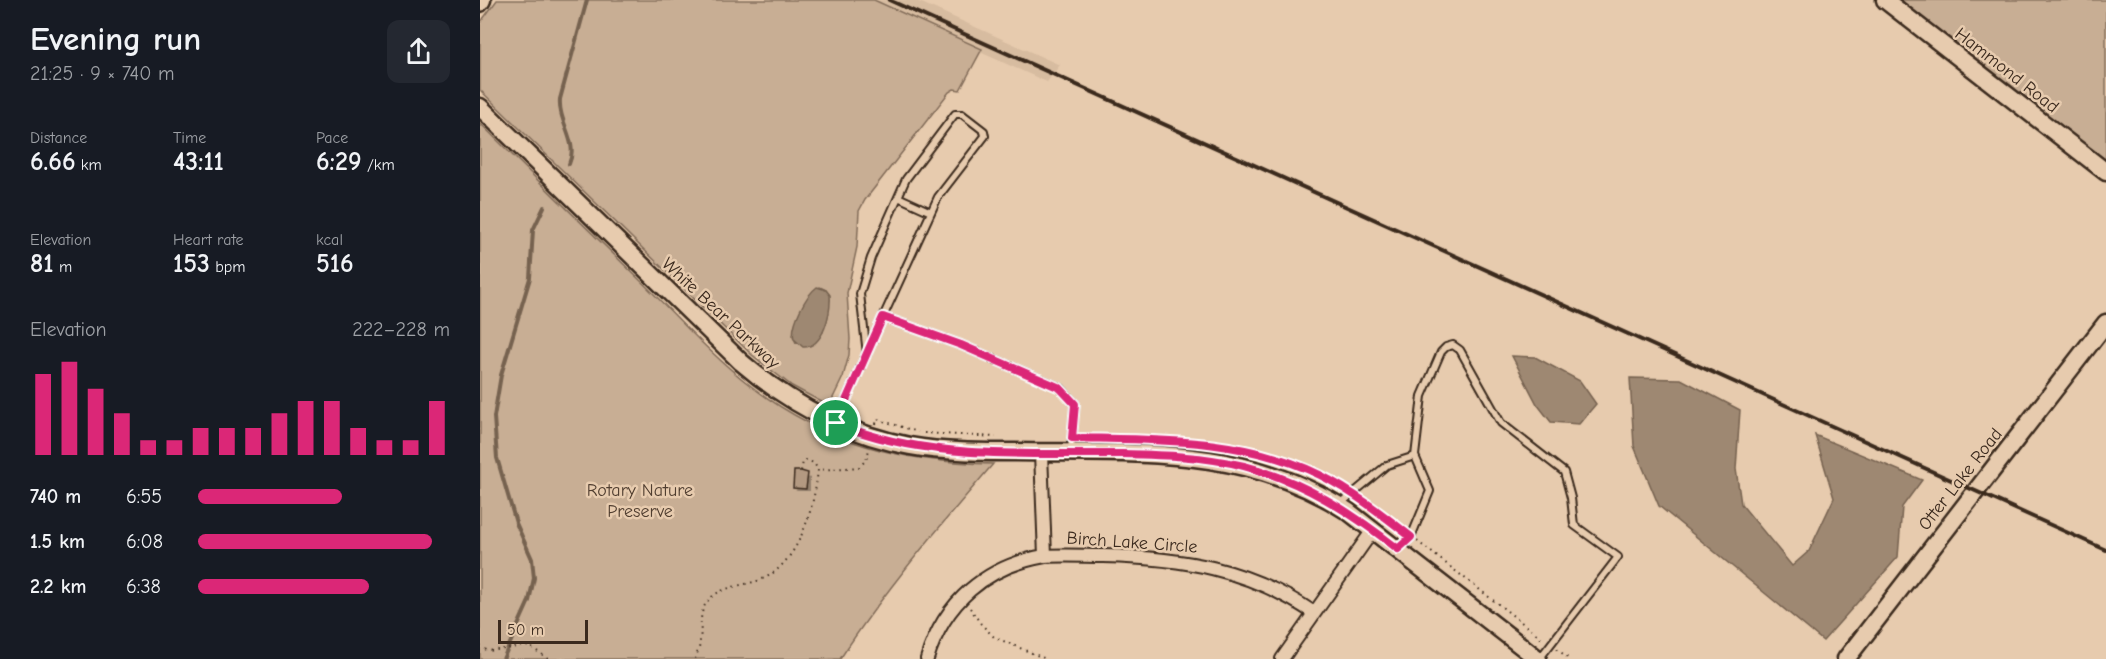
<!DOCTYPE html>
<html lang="en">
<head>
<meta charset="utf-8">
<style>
	:root { --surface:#171b24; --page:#242831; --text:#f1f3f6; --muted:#9ea1a6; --accent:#db2777 }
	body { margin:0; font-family:"Comic Neue",sans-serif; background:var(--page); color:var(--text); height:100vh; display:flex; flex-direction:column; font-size:22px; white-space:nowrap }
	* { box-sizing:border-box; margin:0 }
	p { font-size:20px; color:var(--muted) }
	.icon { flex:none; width:33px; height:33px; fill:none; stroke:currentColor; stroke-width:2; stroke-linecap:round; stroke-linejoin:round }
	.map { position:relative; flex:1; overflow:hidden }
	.details { display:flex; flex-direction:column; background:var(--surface); width:480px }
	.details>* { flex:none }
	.scale { position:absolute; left:18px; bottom:15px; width:90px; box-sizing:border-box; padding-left:6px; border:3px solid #3b2a1e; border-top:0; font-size:16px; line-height:21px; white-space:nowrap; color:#3b2a1e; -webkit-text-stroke:4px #e7cbae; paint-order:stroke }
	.pin { position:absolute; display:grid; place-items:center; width:51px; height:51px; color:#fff; margin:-26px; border:3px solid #fff; border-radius:50%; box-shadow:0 2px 6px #0007 }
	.round { display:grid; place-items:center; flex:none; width:63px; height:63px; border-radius:12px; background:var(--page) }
	.summary { display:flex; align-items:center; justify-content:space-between; height:102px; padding:0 30px }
	h1 { font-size:33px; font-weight:700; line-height:45px }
	.stats { display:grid; grid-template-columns:repeat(3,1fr); gap:9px; height:102px; padding:6px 30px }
	.stats div { display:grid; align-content:center }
	.stats b { font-size:26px; font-weight:700 }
	.stats small { font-size:16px; font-weight:400 }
	.stats p { font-size:16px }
	.chart { height:168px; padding:12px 30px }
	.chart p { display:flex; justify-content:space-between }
	.chart svg { width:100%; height:108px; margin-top:6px; stroke:var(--accent); stroke-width:6 }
	ul { padding:0 30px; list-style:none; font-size:20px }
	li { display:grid; grid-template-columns:96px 72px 1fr; align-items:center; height:45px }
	li i { height:15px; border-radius:8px; background:var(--accent) }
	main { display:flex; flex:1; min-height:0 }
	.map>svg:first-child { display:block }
	.built { fill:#d7bca0 }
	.green { fill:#c8ae94; stroke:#826c59; stroke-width:1.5; fill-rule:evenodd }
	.water { fill:#9e8872; stroke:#766250; stroke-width:1.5 }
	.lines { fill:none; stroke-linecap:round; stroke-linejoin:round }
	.stream { stroke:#766250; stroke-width:4 }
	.building { fill:#b39981; stroke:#3b2a1e; stroke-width:1.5; filter:url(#shadow) }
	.lane-casing { stroke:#3b2a1e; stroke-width:10 }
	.street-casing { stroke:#3b2a1e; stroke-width:16 }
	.secondary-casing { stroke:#3b2a1e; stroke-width:21 }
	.path { stroke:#3b2a1e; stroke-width:2; stroke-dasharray:1.5 4.5; stroke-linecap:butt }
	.lane { stroke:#e7cbae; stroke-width:6 }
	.street { stroke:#e7cbae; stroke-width:12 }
	.secondary { stroke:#e7cbae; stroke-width:16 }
	.rail { stroke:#3b2a1e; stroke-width:4 }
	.route-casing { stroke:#fff; stroke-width:12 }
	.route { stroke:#db2777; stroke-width:8 }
	.labels { text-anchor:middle; stroke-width:5; stroke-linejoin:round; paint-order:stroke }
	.street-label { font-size:18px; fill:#3b2a1e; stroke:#e7cbae }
	.park-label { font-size:18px; fill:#503e30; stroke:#e7cbae }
</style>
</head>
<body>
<main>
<section class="details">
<div class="summary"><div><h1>Evening run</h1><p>21:25 · 9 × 740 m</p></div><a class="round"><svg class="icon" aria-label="share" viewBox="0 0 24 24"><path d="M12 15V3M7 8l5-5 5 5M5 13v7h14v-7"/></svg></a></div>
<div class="stats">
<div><p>Distance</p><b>6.66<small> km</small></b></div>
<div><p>Time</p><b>43:11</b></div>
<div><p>Pace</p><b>6:29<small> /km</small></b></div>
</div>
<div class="stats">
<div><p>Elevation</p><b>81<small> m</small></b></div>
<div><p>Heart rate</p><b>153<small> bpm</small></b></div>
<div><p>kcal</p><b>516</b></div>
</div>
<div class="chart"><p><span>Elevation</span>222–228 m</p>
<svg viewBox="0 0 160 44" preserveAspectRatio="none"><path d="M5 44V11M15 44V6M25 44V17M35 44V27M45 44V38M55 44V38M65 44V33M75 44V33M85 44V33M95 44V27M105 44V22M115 44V22M125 44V33M135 44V38M145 44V38M155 44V22"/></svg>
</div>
<ul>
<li><b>740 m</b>6:55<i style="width:57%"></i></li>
<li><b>1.5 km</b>6:08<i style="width:93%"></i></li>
<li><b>2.2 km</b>6:38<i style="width:68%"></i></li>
</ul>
</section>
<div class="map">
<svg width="1626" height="659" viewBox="0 0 1626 659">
	<defs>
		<filter id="shadow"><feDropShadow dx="3.5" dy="6" stdDeviation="0" flood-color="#0004"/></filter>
	</defs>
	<rect width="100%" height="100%" fill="#e7cbae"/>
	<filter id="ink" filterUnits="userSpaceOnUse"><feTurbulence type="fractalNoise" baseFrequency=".0167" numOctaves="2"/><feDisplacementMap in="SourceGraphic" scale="12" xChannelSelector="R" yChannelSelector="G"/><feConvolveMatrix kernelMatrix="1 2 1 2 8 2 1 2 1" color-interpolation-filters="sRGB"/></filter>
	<g filter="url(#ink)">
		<path class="built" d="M384,0H435L580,65L567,82Z"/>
		<path class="green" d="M17,0H394L502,49L480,90L474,89L469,92L385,200L379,211L377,247L367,293L370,339L369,355L363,377L349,406L312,386L272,355L0,90V23ZM340,287L346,290L350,299L343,332L316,343L313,335Z
			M1406,0H1626V172Z
			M0,123C55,178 111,232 166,286C200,320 233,357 271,386C346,444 421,462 513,464C460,526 405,590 360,659H0Z"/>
		<path class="water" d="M337,287L346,290L350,295C351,312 344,348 323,347L314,339C310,325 326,295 337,287Z
			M1032,356L1055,357L1100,381L1116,404L1099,424L1071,422L1057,404Z
			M1150,378L1201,379L1260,410L1256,469L1261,504L1312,566L1329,551L1354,498L1335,435L1442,480L1422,507L1418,557L1343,641L1179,506L1154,446Z"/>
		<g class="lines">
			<path class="stream" d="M89,164C99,142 78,123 80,99L107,0
				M23,659L49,601L54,578L52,559L36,523L17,458L14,417L21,375L50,278L53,230L64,207"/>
		</g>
		<path class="building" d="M314,471H321L328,473L326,489L313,488Z"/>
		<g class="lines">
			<g class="lane-casing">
				<path id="lane" d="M418,197L451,212
					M387,354L380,294L391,258L426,179L475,114H482L504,131L505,136L458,197L403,317
					M356,422L403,317L481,345L581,388L595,404L591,450
					M859,505L907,465L935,456L942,396L961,352L966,347L973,345L980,350L1021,423L1084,472L1091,498L1094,525L1138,557L1060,658
					M919,548L931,537L950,491L935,456"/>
			</g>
			<g class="street-casing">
				<path id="street" d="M561,453L565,556C585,555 605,556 624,556C702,558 768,568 834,613
					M447,659C464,602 506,566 565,556
					M802,659L893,530"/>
			</g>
			<g class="secondary-casing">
				<path id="secondary" d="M1405,0L1626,172
					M0,3L2,0
					M0,107L261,362C310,404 366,434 430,446C465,452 500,452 535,452C653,454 766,444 869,512L1058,659
					M1366,659L1626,323"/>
			</g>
			<path class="path" d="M396,424L397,419L438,432
				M444,433L516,437
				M689,440C751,442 810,458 864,489
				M321,471L323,462L326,460L334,463L338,470
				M879,499L923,530
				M937,541L1063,639
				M490,608L501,624L514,637L566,659
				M0,646L8,651L49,646L69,659
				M1077,649L1089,659
				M215,659C217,653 220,648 220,641C222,627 218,614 227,602C238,587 261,586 277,581C318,568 334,509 338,470L379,467L386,460L389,450"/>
			<use href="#lane" class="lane"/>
			<use href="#street" class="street"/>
			<use href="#secondary" class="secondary"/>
			<path class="rail" d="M409,0L1626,550"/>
		</g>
	</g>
	<g class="lines" filter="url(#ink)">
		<g class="route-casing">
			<path id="route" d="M403,317L481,345L580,388L595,404L592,438C677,440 762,437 840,475C872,491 902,514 931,537L918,549C871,512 823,481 764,466C724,456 683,455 642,454C546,453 446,461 356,423Z"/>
		</g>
		<use href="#route" class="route"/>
	</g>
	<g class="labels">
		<g class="street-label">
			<text transform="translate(1527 70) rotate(38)" y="6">Hammond Road</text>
			<text transform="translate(241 313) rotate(43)" y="6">White Bear Parkway</text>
			<text transform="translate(1480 479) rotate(-52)" y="6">Otter Lake Road</text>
			<text transform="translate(652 542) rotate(4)" y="6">Birch Lake Circle</text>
		</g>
		<g class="park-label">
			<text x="160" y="496">Rotary Nature<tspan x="160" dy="21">Preserve</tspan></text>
		</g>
	</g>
</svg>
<div class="scale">50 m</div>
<div class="pin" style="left:356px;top:423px;background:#1e9e55"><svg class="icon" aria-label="arrive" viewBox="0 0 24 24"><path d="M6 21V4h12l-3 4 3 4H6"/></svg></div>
</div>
</main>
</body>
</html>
